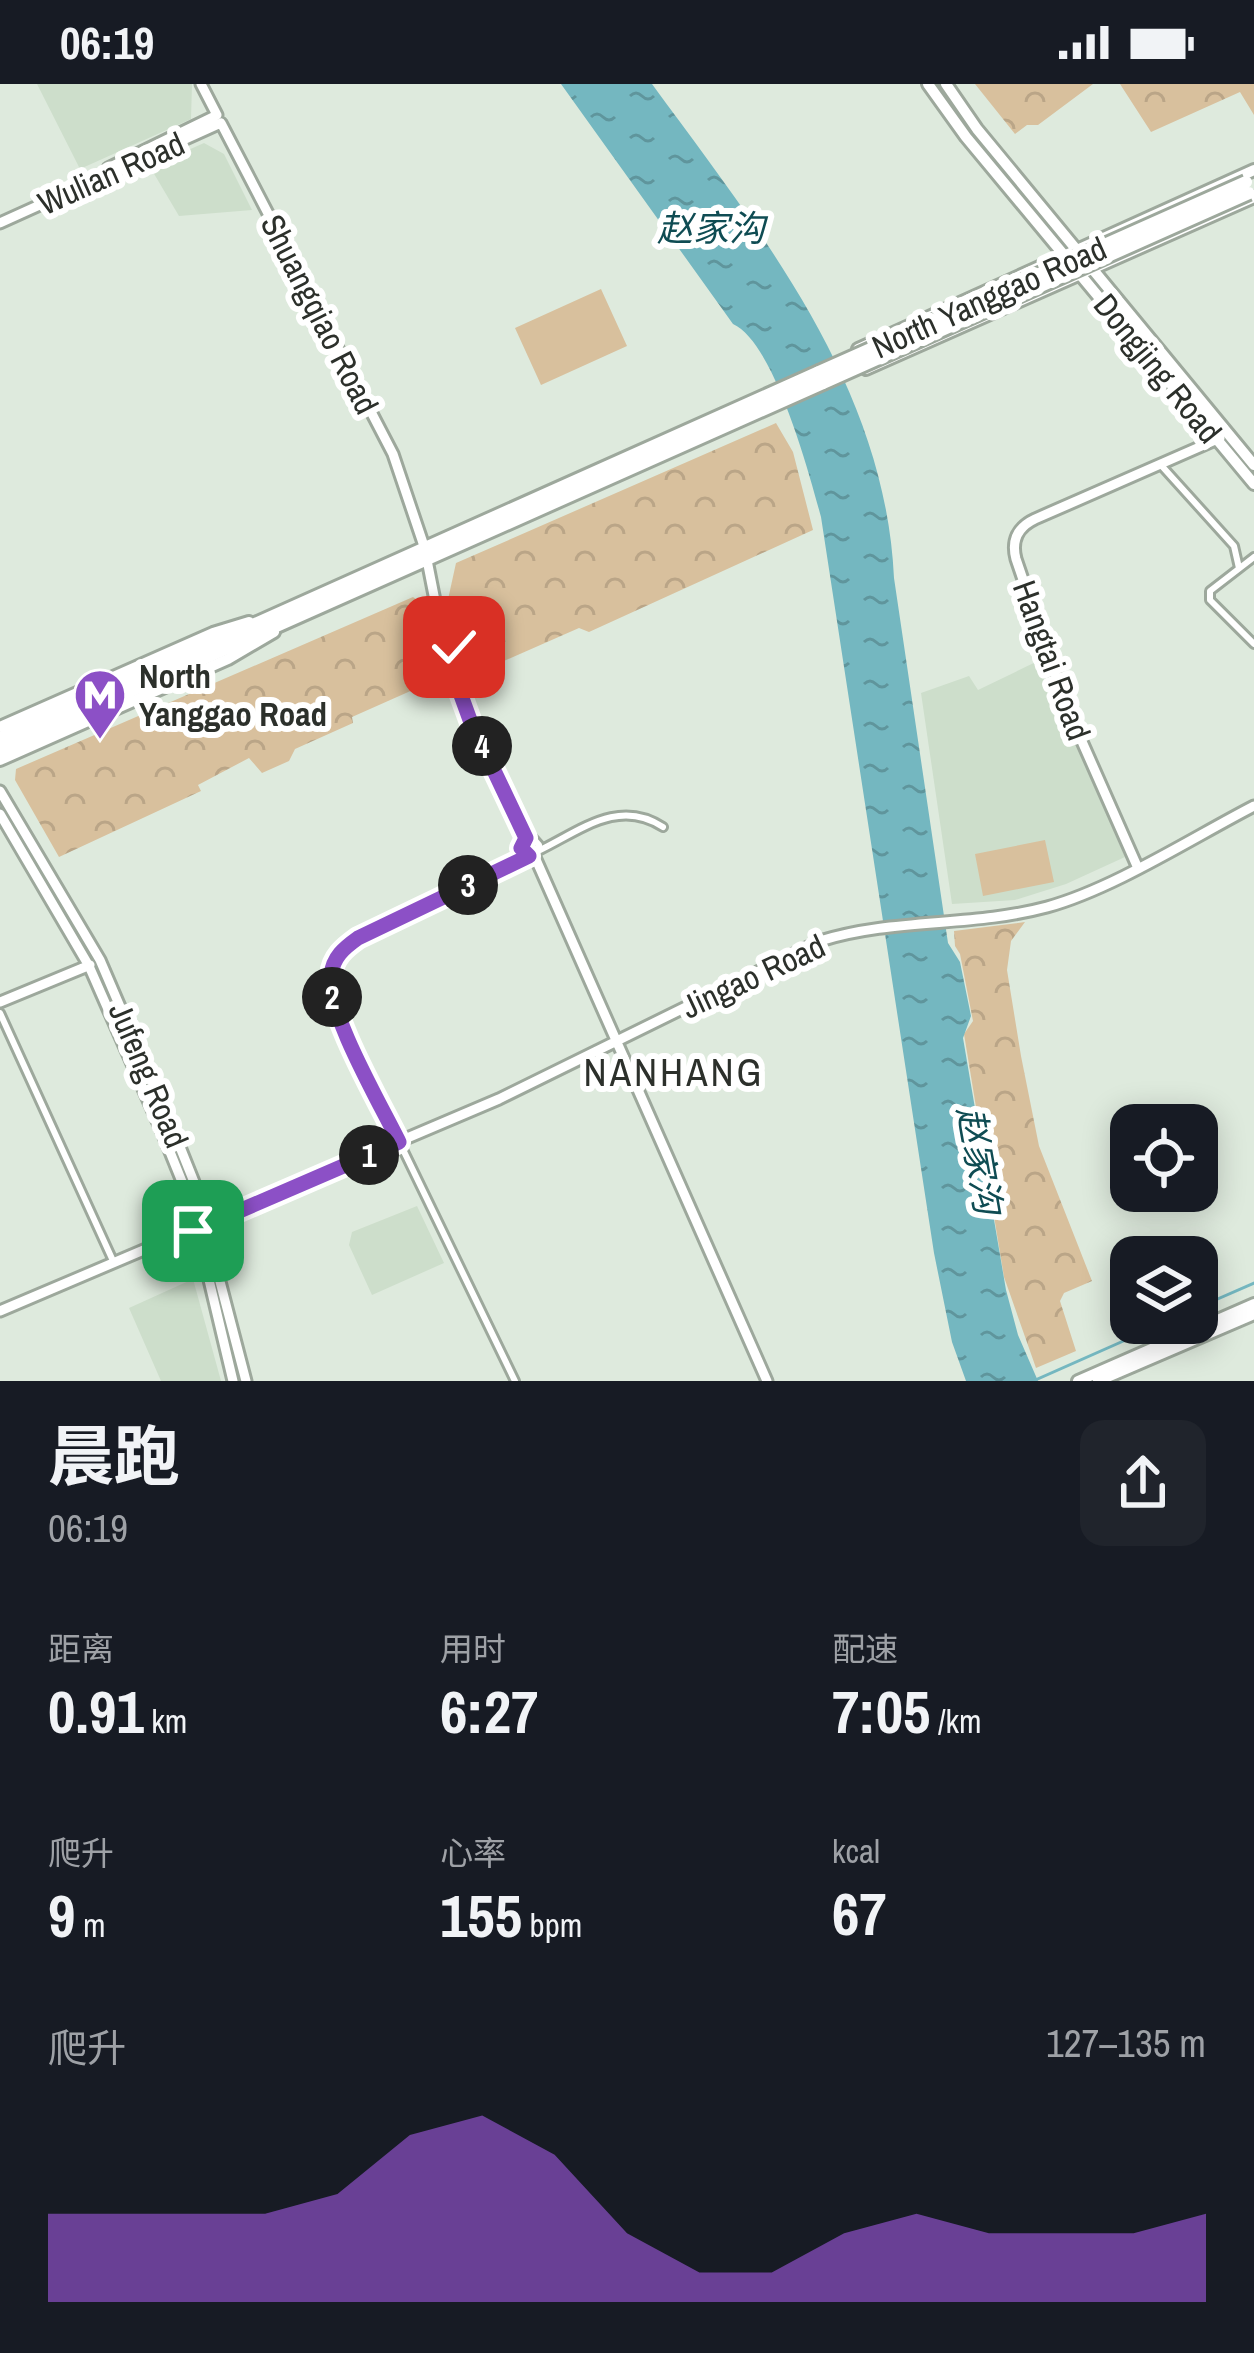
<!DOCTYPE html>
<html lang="zh">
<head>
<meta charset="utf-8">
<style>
	:root { --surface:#171b24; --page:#20242c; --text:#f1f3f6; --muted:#9ea1a6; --accent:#8c50c6 }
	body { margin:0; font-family:"Archivo Narrow","Noto Sans SC",sans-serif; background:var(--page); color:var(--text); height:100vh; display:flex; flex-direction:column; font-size:45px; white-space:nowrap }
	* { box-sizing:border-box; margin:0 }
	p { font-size:39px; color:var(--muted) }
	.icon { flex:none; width:66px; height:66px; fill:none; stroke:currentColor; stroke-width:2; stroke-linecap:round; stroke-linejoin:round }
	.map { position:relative; height:1297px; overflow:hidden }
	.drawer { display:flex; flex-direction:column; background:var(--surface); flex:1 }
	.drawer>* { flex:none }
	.buttons { position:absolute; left:1110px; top:1020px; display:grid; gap:24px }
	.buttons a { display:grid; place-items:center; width:108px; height:108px; border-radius:24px; background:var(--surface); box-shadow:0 6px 30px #0003; font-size:60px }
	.pin { position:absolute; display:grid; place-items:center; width:102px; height:102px; color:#fff; margin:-51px; border-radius:24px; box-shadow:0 6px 18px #0006 }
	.km { position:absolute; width:60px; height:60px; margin:-30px; border-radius:50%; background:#222; color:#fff; font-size:33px; line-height:60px; text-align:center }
	.round { display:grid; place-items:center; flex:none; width:126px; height:126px; border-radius:24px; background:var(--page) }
	.summary { display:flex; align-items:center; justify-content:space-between; height:204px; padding:0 48px }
	h1 { font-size:66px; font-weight:700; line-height:90px }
	.stats { display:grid; grid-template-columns:repeat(3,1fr); gap:18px; height:204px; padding:12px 48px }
	.stats div { display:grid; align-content:center }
	.stats b { font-size:60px; font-weight:700 }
	.stats small { font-size:33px; font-weight:400 }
	.stats p { font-size:33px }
	.chart { height:336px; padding:24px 48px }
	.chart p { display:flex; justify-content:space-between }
	.chart svg { width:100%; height:216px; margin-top:12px; fill:var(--accent); opacity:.7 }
	.status { display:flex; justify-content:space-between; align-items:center; height:84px; padding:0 60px; background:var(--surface); direction:ltr }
	.status svg { height:33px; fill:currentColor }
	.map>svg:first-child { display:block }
	.built { fill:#cddecb }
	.grass { fill:#d8c09d }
	.park { fill:url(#park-crowns) }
	.water { fill:url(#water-ripples) }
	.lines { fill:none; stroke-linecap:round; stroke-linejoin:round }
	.stream { stroke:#74b7c0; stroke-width:3 }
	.street-casing { stroke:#9da89c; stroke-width:12 }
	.secondary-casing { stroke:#9da89c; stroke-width:15 }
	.primary-casing { stroke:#9da89c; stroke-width:16 }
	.highway-casing { stroke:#9da89c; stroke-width:18 }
	.street { stroke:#fff; stroke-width:6 }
	.secondary { stroke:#fff; stroke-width:9 }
	.primary { stroke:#fff; stroke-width:10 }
	.highway { stroke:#fff; stroke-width:12 }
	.highway-bridge-casing { stroke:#9da89c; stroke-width:18; stroke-linecap:butt }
	.highway-bridge { stroke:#fff; stroke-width:12 }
	.route-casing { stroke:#fff; stroke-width:24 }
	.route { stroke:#8c50c6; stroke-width:15 }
	.labels { text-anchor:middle; stroke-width:12; stroke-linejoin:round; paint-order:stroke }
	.street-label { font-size:33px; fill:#2c302b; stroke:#fff }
	.poi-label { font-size:33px; font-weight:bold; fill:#2c302b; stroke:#fff; text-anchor:start }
	.water-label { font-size:36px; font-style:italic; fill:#0f4c53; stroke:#fff }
	.quarter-label { font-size:39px; letter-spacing:3px; fill:#2c302b; stroke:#fff }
</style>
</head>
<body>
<div class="status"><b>06:19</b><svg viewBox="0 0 49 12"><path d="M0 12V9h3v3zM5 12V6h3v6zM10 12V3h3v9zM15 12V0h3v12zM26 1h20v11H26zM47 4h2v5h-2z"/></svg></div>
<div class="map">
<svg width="1254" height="1297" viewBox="0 0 1254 1297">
	<defs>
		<pattern id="park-crowns" width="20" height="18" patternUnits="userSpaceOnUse" patternTransform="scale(3)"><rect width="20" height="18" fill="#d8c09d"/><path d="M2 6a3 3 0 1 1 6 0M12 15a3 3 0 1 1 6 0" fill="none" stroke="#baa587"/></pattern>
		<pattern id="water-ripples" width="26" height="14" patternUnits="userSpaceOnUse" patternTransform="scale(3)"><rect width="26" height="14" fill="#74b7c0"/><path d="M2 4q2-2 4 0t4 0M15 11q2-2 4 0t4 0" fill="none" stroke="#5f959c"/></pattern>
	</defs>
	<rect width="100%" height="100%" fill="#deeadd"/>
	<path class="built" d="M37,0H192L191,35L80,85Z
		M204,59L224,70L252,126L179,132L150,83Z
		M1040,576L1125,773L1066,800L1015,816L952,820L921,609L969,592L978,606Z
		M417,1122L444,1179L372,1211L349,1161L352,1148Z
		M193,1195L221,1297H161L129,1224Z"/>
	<path class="grass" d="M601,205L627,262L541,301L515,244Z
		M1045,756L1054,798L983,812L975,770Z"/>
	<path class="park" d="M975,0H1093L1038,41H1027L1015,50Z
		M1120,0H1254V31L1240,8L1151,48Z
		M776,339L793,368L813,446L589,548L579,544L481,587H462C457,571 464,558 459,541L451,539L447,520L456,479Z
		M413,513C434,526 422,550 427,571L436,575L442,593L352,633L353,639L295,665L289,677L262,689L249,674L198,701L201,707L59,773L15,696L16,685Z
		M1025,838L1011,857L1007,886L1021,972L1039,1062L1092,1197L1064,1209L1060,1217L1076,1267L1036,1284L1004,1193L964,950L973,937L960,870L955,862L954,847Z"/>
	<path class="water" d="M561,0H652C761,149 885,301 894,494L948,859L960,878L971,932L963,954L1006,1206L1018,1251L1038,1297H966L952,1258L934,1169L821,433C809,389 774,258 733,240Z"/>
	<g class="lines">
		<path class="stream" d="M1197,1224L1254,1199
			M1033,1297L1164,1239"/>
		<g class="street-casing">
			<path id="street" d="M1160,380L1234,462L1239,484
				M1254,473L1210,507V516L1254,560
				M540,766C581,746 619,714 663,743
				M0,929L114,1179
				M515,1297L335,925C326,894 331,873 358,854L534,771L539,761L532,753L521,761L529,772"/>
		</g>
		<g class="secondary-casing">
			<path id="secondary" d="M108,84L217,31L201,0
				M0,139L221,39L393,370L425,465
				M427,476L441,547
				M432 559a11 11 0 1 1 22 0a11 11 0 1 1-22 0Z
				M447,570L470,636L526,754
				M0,707L100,876L178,1058L194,1098L246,1297
				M0,730L89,882L162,1048L191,1120L233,1297
				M534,771L767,1297
				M1137,782L1065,619L1016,475C1011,456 1018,443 1035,435L1220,354
				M0,918L90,881
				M0,1227L499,1015L820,857C893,834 973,843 1047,823C1113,805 1192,754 1254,722"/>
		</g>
		<g class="primary-casing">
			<path id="primary" d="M928,0L966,53L1254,400
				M946,0L977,45L1254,381
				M858,265L1254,86
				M866,285L1254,113
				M0,643L213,549L249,538
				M0,676L228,575L274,548
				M1078,1297L1254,1220
				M1098,1297L1254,1230"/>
		</g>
		<g class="highway-casing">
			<path id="highway" d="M0,654L819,288
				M0,665L823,299"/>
		</g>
		<use href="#street" class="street"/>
		<use href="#secondary" class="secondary"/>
		<use href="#primary" class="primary"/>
		<use href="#highway" class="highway"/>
		<g class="highway-bridge-casing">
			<path id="highway-bridge" d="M819,288L1246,98
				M823,299L1249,109"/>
		</g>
		<use href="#highway-bridge" class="highway-bridge"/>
	</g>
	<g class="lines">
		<g class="route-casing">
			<path id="route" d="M193,1147L399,1058C382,1023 325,925 331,891C333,873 344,864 358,854L529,772L521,764L526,754L470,636L446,570L454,563"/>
		</g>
		<use href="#route" class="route"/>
	</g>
	<defs>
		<g id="metro-pin" transform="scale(2.7)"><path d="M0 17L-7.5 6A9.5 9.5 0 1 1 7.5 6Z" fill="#8c50c6" stroke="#fff"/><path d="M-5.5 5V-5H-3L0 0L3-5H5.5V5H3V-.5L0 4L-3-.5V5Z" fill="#fff"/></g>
	</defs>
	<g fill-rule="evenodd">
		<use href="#metro-pin" x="100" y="611"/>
	</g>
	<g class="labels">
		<g class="street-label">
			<text transform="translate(111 89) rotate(-24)" y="12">Wulian Road</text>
			<text transform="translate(989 213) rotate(-24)" y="12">North Yanggao Road</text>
			<text transform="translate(320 230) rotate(63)" y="12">Shuangqiao Road</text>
			<text transform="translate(1158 284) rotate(51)" y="12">Dongjing Road</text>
			<text transform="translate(1052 576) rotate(70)" y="12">Hangtai Road</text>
			<text transform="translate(753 892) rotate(-25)" y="12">Jingao Road</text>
			<text transform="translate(149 991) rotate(67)" y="12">Jufeng Road</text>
		</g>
		<g class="poi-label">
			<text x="139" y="604">North<tspan x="139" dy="38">Yanggao Road</tspan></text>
		</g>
		<g class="water-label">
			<text x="711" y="157">赵家沟</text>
			<text transform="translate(980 1076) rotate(80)" y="13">赵家沟</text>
		</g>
		<g class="quarter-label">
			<text x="674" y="1002">NANHANG</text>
		</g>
	</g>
</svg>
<div class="buttons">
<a><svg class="icon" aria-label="locate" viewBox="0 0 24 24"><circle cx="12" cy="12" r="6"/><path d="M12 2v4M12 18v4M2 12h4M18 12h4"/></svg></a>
<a><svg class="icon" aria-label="layers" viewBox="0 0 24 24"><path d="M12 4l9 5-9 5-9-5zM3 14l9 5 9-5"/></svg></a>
</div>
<div class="pin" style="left:193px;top:1147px;background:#1e9e55"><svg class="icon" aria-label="arrive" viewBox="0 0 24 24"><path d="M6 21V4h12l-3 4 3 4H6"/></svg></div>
<div class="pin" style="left:454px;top:563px;background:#d93025"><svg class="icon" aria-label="check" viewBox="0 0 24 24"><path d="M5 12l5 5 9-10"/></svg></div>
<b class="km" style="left:369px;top:1071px">1</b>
<b class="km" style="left:332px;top:913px">2</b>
<b class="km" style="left:468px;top:801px">3</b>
<b class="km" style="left:482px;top:662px">4</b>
</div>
<section class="drawer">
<div class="summary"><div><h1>晨跑</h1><p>06:19</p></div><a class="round"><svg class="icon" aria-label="share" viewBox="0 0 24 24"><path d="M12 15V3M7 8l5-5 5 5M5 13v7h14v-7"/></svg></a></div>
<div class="stats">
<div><p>距离</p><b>0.91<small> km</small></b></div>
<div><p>用时</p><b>6:27</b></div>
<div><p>配速</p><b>7:05<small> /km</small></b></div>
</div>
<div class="stats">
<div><p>爬升</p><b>9<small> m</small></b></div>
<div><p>心率</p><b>155<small> bpm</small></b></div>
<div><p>kcal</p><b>67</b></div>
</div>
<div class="chart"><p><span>爬升</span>127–135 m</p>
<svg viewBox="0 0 160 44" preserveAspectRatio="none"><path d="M0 44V26L10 26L20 26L30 26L40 22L50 10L60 6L70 14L80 30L90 38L100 38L110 30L120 26L130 30L140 30L150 30L160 26V44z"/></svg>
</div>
</section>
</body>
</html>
